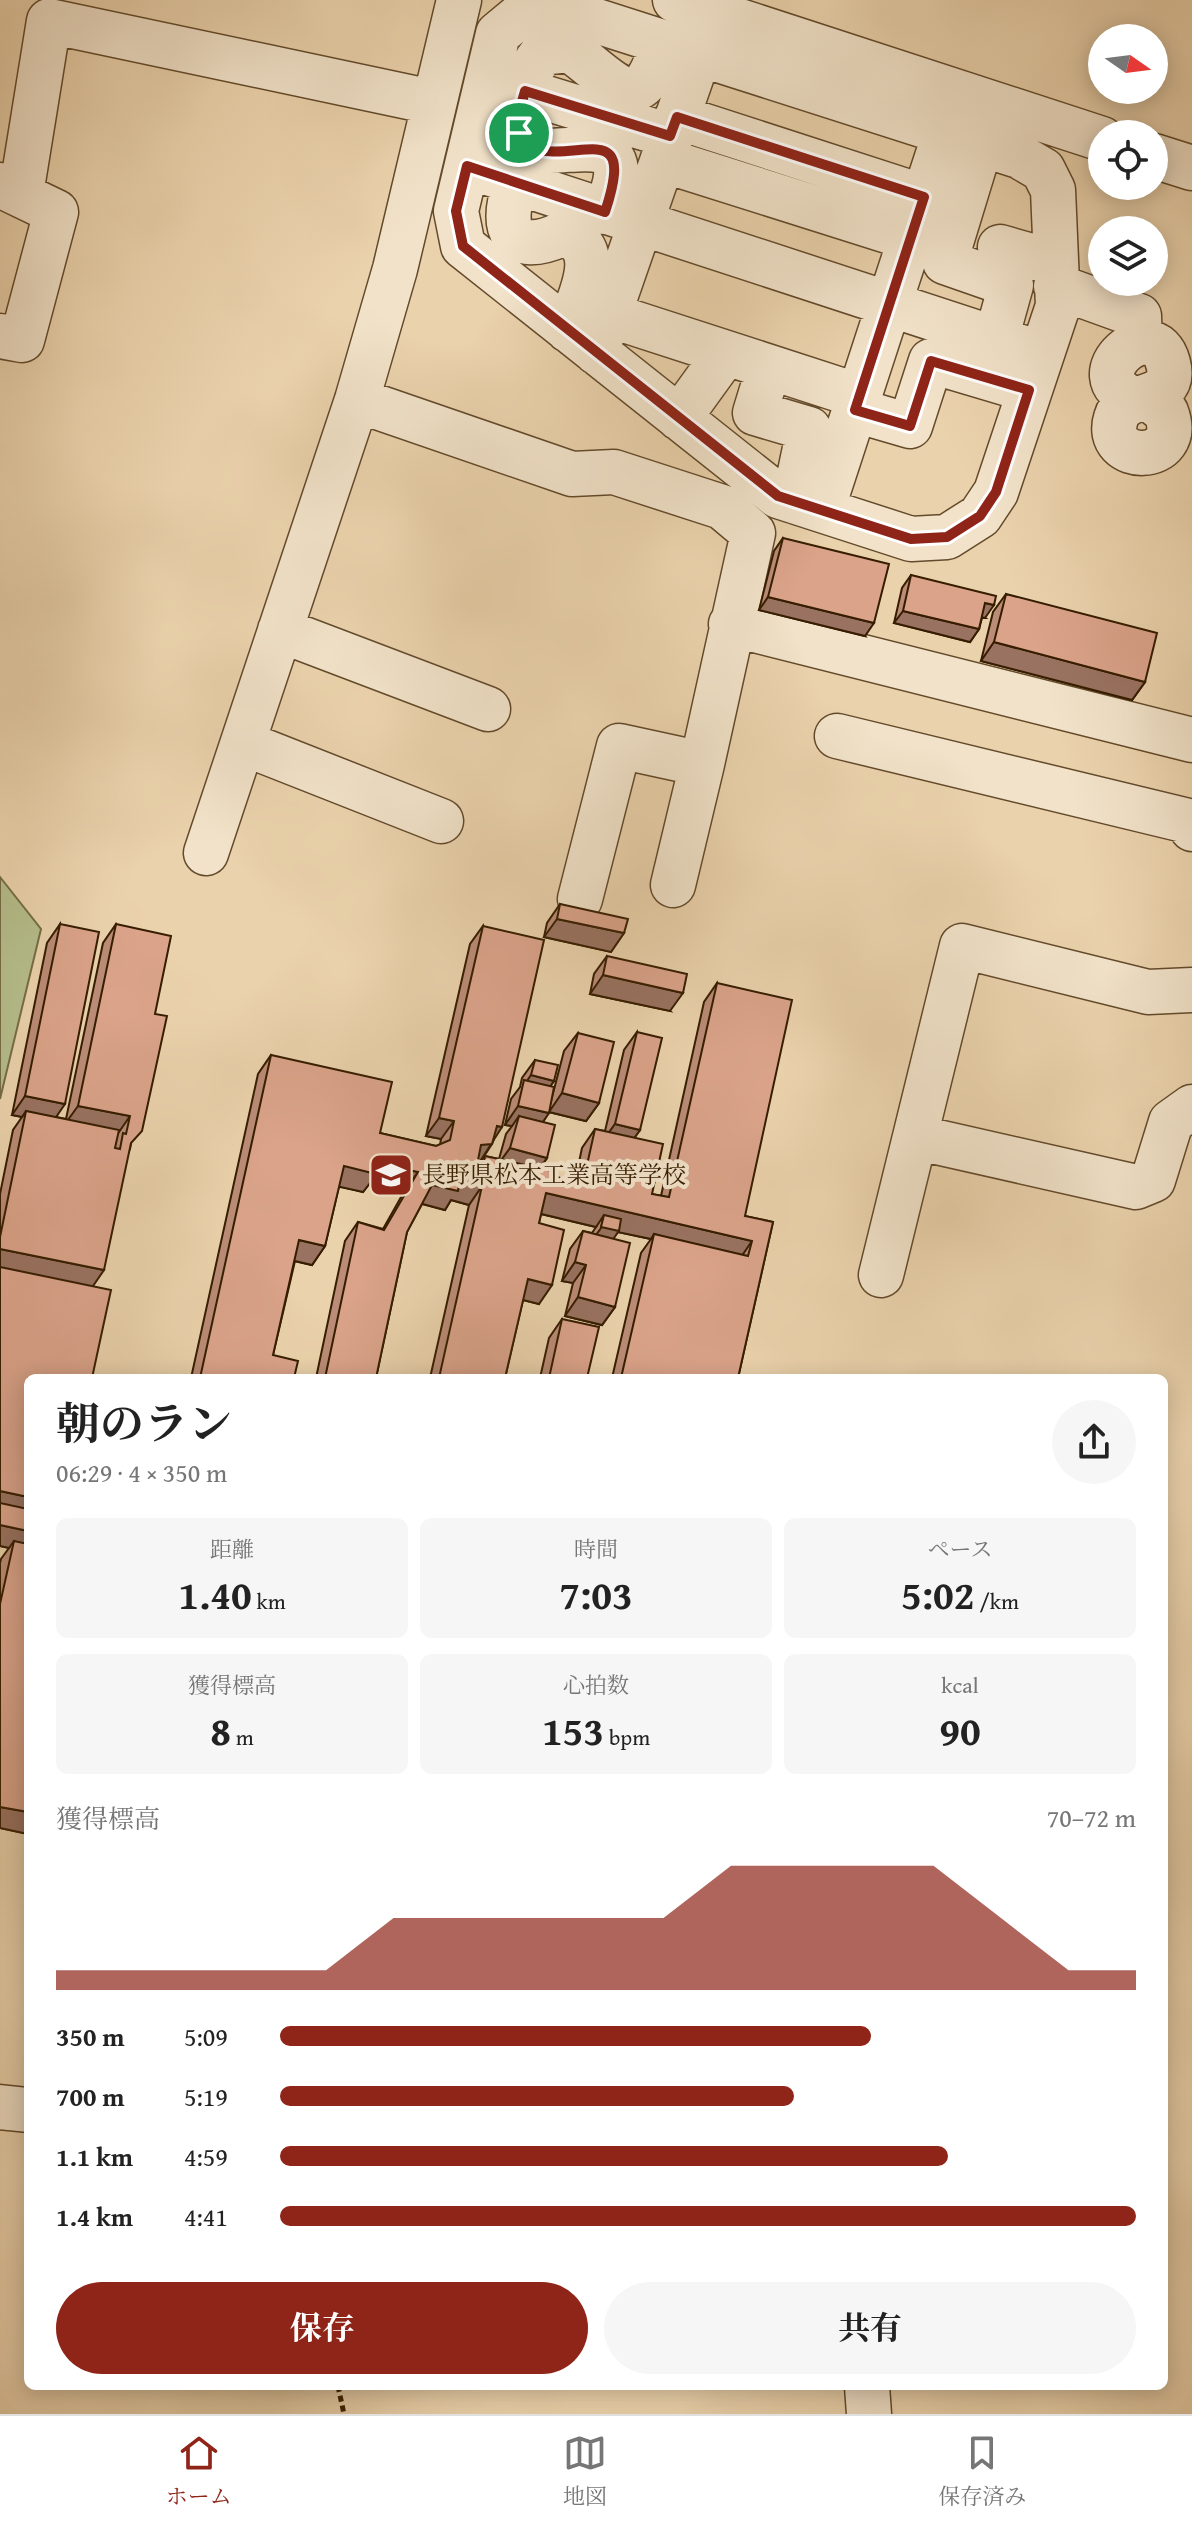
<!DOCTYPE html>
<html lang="ja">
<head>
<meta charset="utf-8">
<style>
	:root { --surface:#fff; --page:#f6f6f6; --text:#222; --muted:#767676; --line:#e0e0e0; --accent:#8f2418 }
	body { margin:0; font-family:"Gentium Book Plus","Noto Serif JP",serif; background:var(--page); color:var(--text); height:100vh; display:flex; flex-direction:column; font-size:30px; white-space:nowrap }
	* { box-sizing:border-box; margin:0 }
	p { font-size:26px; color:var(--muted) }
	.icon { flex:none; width:44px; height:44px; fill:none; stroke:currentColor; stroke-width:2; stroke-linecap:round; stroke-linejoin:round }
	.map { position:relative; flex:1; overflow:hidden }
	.details { position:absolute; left:24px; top:1374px; width:1144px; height:1016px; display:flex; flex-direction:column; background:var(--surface); border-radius:12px; box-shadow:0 4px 20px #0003 }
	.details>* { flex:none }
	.needle { width:52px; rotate:104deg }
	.controls { position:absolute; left:1088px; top:24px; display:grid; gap:16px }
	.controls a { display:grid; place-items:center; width:80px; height:80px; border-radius:50%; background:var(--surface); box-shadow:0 4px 20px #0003; font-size:40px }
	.pin { position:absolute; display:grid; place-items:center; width:68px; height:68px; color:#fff; margin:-34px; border:4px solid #fff; border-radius:50%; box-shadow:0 2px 8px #0007 }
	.round { display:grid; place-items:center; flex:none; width:84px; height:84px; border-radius:42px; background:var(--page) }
	.overview { display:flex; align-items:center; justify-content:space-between; height:136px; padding:0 32px }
	h1 { font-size:44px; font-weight:700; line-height:60px }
	.stats { display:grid; grid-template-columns:repeat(3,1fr); gap:12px; height:136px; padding:8px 32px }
	.stats div { display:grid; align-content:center; border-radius:12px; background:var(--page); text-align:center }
	.stats b { font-size:40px; font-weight:700 }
	.stats small { font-size:22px; font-weight:400 }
	.stats p { font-size:22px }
	.chart { height:224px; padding:16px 32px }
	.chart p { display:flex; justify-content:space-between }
	.chart svg { width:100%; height:144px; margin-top:8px; fill:var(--accent); opacity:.7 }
	.action { display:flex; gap:16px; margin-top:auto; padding:16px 32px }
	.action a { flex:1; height:92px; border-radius:48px; background:var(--accent); color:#fff; font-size:32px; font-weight:700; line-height:92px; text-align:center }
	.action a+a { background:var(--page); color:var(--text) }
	ul { padding:0 32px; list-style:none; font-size:26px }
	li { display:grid; grid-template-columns:128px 96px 1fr; align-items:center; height:60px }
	li i { height:20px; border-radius:10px; background:var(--accent) }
	.tab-bar { display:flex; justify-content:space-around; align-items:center; height:112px; border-top:2px solid var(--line); background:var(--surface); font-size:22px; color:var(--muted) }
	.tab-bar a { display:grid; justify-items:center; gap:4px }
	.tab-bar .selected { color:var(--accent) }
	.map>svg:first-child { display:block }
	.green { fill:#b5bd8b; stroke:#766d46; stroke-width:2 }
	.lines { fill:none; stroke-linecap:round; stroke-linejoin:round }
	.minor-casing { stroke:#634a2b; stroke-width:47 }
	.path { stroke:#361d00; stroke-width:5; stroke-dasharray:6 4; stroke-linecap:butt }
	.minor { stroke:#f1e2c9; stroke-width:44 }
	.wall { fill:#bb8c77; stroke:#361d00; stroke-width:2 }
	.shaded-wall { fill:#997261; stroke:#361d00; stroke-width:2 }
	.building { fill:#daa38a; stroke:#361d00; stroke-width:2 }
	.route-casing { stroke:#fff; stroke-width:16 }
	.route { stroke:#8f2418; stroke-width:10 }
	.labels { text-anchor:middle; stroke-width:8; stroke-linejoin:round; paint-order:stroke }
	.poi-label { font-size:24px; fill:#361d00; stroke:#f1e2c9; text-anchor:start }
</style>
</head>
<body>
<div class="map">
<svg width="1192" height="2414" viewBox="0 0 1192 2414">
	<rect width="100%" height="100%" fill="#ead2ac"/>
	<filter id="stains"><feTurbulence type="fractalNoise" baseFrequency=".0025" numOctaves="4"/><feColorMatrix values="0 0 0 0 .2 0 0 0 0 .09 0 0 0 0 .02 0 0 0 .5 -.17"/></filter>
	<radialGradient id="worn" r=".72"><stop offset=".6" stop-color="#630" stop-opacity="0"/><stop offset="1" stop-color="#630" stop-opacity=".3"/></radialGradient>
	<path class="green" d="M0,877L41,929L0,1099Z"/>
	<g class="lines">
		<g class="minor-casing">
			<path id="minor" d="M675,0L1102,139
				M556,8L1019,156L1043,170L1053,190L1058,306L996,492L980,516L947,537L911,539L778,496L463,246L456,211L498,34L522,14Z
				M497,83L670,136
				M677,117L924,197
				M981,144L945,262L1011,285L996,339
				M1154,156L1192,168
				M663,160L910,238
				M467,166L1042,354
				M516,182C499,227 510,258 562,234C609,245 578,300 568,330
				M0,185L56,212L22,340L0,336
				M21,194L49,21L432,102
				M605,212C609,201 615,188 616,176C620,111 496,197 522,103C527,85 530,65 543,53L570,50C613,80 641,125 662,42
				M1000,247L1056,263
				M1056,286L1139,316L1140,343
				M609,315L859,396
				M596,352L699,55
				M769,367L755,413L809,429L794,501
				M1134,399C1074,376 1154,309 1168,363C1179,405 1124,389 1116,418C1101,465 1187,466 1166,412L1148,398
				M357,400L572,474L614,472L722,507L753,533L702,764
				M855,410L910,426L931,361L1029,390
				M679,418L726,353
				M822,510L945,133
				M731,624L1192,740
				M280,630L488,709
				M837,736L1188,821L1192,829
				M243,743L441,821
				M206,853L357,400L395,269L459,0
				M580,899L619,746L702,764L673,885
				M915,1137L1136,1187L1153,1180L1171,1122L1192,1107
				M881,1275L962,946L1148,992L1192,990
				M0,2107L28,2110
				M867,2386L869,2414"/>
		</g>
		<path class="path" d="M338,2386L344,2414"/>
		<use href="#minor" class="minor"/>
	</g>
	<path class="wall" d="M783,538L865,636L759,610L774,551Z
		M911,575L985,618H982L979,629L970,642L894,623L902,588Z
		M1006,594L1145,682L1132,700L981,661L993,612Z
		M560,904L624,933L611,952L544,937L547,923Z
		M60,924L56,1117L66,1119L103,943L116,924L155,1014L130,1149L28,1378V1834L0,1828V1563L1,1559L9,1548L0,1546V1194L13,1130L22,1117L12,1115L47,943Z
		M483,926L494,1139L492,1144L481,1161L485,1156L499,1159L506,1134L512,1126L505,1125L511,1099L520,1087L522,1078L535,1060L554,1081L550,1086V1105L564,1051L578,1033L599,1103L586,1121L549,1112L543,1122L547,1158L540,1168L551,1176L575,1181L582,1148L595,1129L605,1131L624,1050L637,1032L640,1130L634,1138L652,1194L661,1196L704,1002L717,983L745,1216L773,1222L738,1378H612L641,1253L651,1239L618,1232L613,1238L615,1307L602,1325L565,1316L573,1283L562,1281L570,1249L583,1231L592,1233L596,1227L541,1214L539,1223V1304L523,1300L505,1378H430L469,1205L451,1200L445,1210L422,1204L407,1232L376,1378H316L345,1241L358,1222L383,1229L405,1190L370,1183L363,1192L339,1186L325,1246L312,1265L295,1261L273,1355L294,1378H191L258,1074L271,1055L380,1133L436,1146L440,1145L441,1139L426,1136L470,944Z
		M607,956L670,1011L590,994L594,974Z
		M562,1319L587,1378H540L549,1338Z"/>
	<path class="shaded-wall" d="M768,597L874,623L865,636L759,610Z
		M985,603L994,605L985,618L976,616Z
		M903,611L979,629L970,642L894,623Z
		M994,642L1145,682L1132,700L981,661Z
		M557,919L624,933L611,952L544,937Z
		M603,975L683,993L670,1011L590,994Z
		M531,1075L554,1081L541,1099L523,1087Z
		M562,1093L599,1103L586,1121L549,1112Z
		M25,1096L65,1104L52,1123L26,1111L22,1117L12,1115Z
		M78,1106L130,1116L117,1135L65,1124Z
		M518,1106L549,1113L536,1132L519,1116L512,1126L505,1125Z
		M439,1118L454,1121L441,1139L426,1136Z
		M615,1124L640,1130L627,1148L602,1142Z
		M497,1126L502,1127L479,1163H468L481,1145Z
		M510,1148L547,1158L534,1176L497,1166Z
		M379,1164L418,1172L405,1190L370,1183L363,1192L331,1185L344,1166Z
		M460,1180L482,1186L469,1205L451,1200L445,1210L419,1203L432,1185Z
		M546,1193L752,1241L739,1260L654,1234L651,1239L618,1232L606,1250L588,1246L601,1228L604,1215L596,1227L533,1212Z
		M299,1240L325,1246L312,1265L286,1259Z
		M0,1249L104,1270L91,1289L0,1270Z
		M575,1262L586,1265L573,1283L562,1281Z
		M528,1279L552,1285L539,1304L515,1298Z
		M578,1297L615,1307L602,1325L565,1316Z
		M0,1491L28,1497V1519L0,1513Z
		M0,1525L28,1531V1552L14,1541L9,1548L0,1546Z
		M0,1807L28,1812V1834L0,1828Z"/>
	<path class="building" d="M783,538L889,564L874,623L768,597Z
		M911,575L996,596L994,605L985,603L979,629L903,611Z
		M1006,594L1157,633L1145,682L994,642Z
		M560,904L628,919L624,933L557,919Z
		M60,924L99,932L65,1104L25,1096Z
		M116,924L171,936L155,1014L167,1016L142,1131L131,1143L104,1270L0,1249V1237L26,1111L119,1130L115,1148L120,1149L123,1133L126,1134L130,1116L78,1106Z
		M483,926L544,940L502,1127L497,1126L492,1144L481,1145L478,1160L484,1162L485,1156L552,1171L551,1176L583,1183L595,1129L663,1144L652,1194L669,1197L717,983L792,1000L745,1216L773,1222L738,1378H621L654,1234L748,1256L752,1241L546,1193L539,1223L564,1230L552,1285L528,1279L505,1378H439L482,1186L460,1180L458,1191L432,1185L407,1232L376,1378H325L358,1222L384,1230L418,1172L379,1164L376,1174L344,1166L325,1246L299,1240L273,1355L298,1361L294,1378H200L271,1055L392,1082L380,1133L436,1146L450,1140L454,1121L439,1118Z
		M607,956L687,974L683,993L603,975Z
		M637,1032L662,1038L640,1130L615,1124Z
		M578,1033L614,1042L599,1103L562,1093Z
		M535,1060L558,1065L554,1081L531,1075Z
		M524,1080L554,1087L549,1113L518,1106Z
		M519,1116L555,1125L547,1158L510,1148Z
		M604,1215L621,1219L619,1231L601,1227Z
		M583,1231L630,1243L615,1307L578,1297L586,1265L575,1262Z
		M0,1267L111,1290L92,1378H28V1497L0,1491Z
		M562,1319L599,1327L587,1378H549Z
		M0,1503L28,1509V1531L0,1525Z
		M14,1541L28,1544V1812L0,1807V1604Z"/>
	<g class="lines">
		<g class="route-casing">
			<path id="route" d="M525,91L670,136L677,117L924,197L855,410L910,426L931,361L1029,390L996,492L980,516L947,537L911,539L778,496L463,246L456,211L467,166L605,212C638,113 575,166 530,147C512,130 519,113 525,91Z"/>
		</g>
		<use href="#route" class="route"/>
	</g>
	<defs>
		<g id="school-square" transform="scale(2.3)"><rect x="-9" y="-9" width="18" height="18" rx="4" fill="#8f2418" stroke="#f1e2c9"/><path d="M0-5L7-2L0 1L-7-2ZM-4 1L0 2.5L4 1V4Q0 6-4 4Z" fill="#fff"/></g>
	</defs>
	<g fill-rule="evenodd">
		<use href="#school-square" x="391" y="1175"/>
	</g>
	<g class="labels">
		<g class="poi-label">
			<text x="422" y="1183">長野県松本工業高等学校</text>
		</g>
	</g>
	<rect width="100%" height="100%" filter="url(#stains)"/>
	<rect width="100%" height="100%" fill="url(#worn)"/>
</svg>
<div class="controls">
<a><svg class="needle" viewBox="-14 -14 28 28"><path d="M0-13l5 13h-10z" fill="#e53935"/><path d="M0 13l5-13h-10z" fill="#767676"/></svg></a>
<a><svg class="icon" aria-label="locate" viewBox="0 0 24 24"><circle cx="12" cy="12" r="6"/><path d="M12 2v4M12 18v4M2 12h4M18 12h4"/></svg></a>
<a><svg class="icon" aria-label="layers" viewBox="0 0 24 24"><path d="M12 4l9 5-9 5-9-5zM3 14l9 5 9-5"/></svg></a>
</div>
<div class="pin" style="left:519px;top:133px;background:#1e9e55"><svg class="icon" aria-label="arrive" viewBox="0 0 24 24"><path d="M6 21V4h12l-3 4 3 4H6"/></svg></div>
<section class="details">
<div class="overview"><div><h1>朝のラン</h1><p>06:29 · 4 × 350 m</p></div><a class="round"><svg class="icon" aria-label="share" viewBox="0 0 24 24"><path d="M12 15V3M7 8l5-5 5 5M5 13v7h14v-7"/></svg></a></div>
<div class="stats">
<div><p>距離</p><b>1.40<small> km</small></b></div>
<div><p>時間</p><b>7:03</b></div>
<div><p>ペース</p><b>5:02<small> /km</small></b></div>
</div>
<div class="stats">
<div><p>獲得標高</p><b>8<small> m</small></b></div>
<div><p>心拍数</p><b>153<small> bpm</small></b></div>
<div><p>kcal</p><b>90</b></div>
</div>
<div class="chart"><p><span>獲得標高</span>70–72 m</p>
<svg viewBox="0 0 160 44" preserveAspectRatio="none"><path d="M0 44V38L10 38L20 38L30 38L40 38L50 22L60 22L70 22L80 22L90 22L100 6L110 6L120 6L130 6L140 22L150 38L160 38V44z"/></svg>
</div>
<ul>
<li><b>350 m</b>5:09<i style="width:69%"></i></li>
<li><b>700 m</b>5:19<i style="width:60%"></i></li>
<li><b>1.1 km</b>4:59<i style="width:78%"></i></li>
<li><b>1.4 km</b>4:41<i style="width:100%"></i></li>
</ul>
<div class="action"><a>保存</a><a>共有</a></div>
</section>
</div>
<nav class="tab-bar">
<a class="selected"><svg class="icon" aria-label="home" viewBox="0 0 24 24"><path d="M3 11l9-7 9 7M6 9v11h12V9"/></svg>ホーム</a>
<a><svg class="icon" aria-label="map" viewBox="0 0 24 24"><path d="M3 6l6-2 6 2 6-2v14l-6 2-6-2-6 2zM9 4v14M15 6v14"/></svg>地図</a>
<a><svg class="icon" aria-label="saved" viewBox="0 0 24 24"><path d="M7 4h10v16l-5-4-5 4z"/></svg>保存済み</a>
</nav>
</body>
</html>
